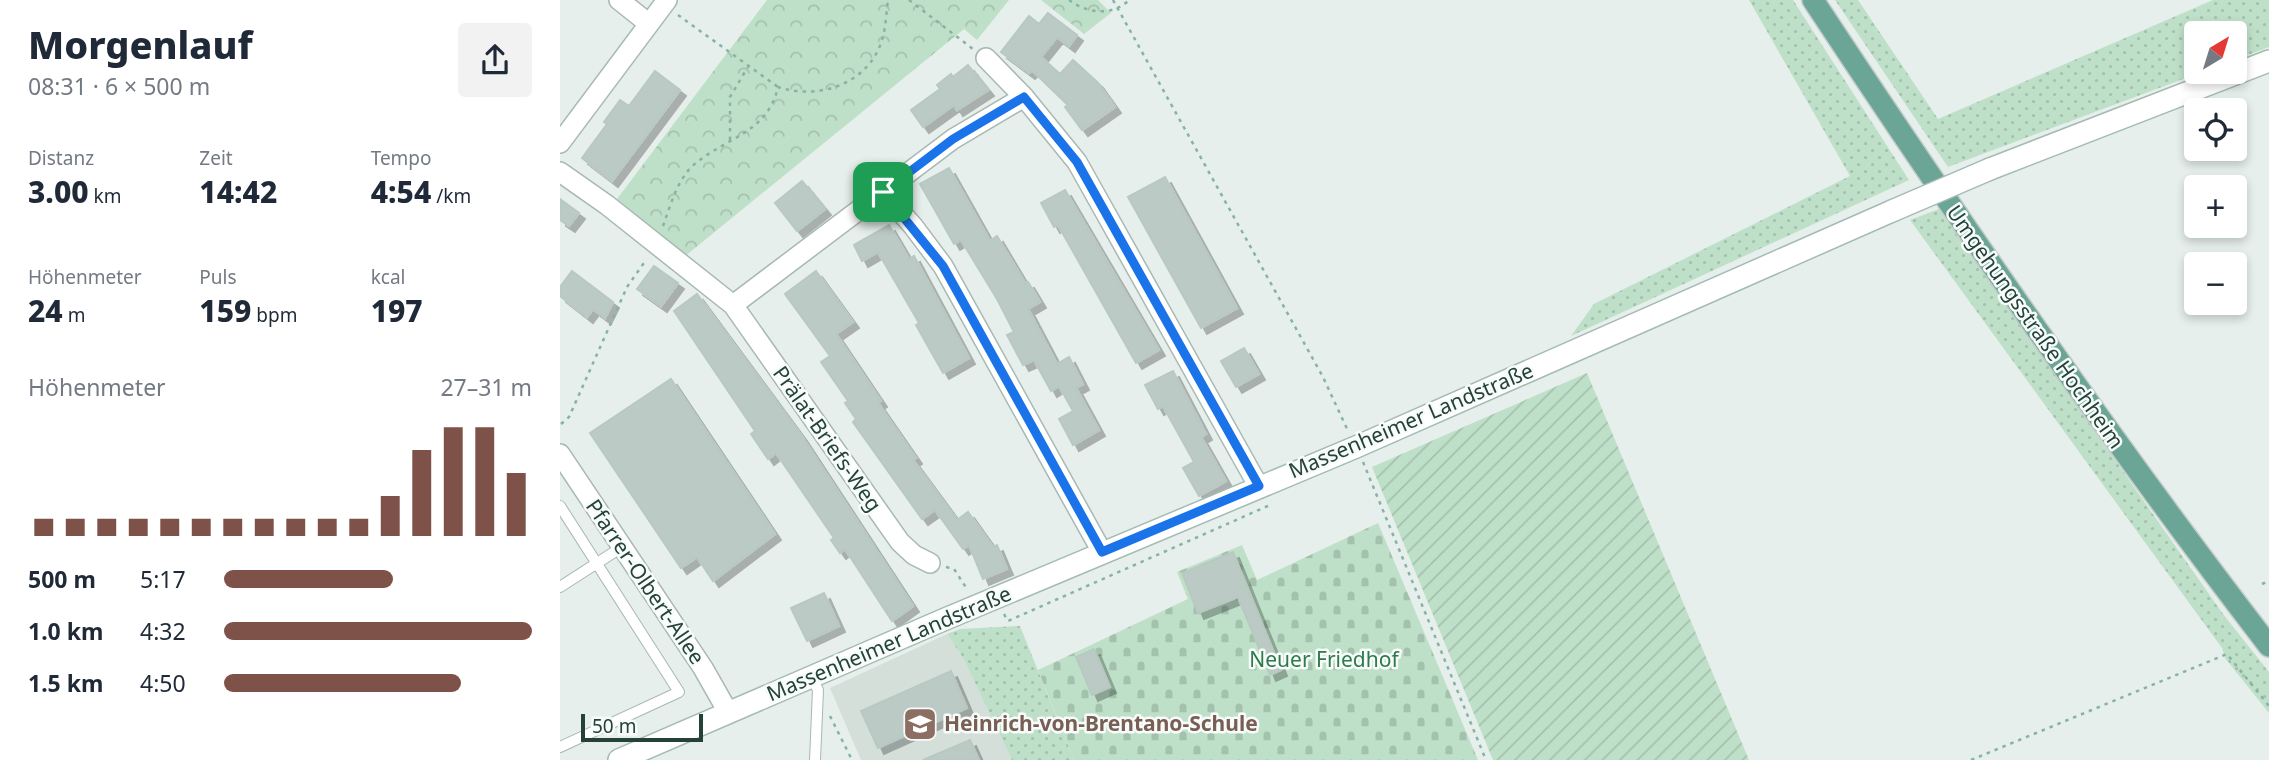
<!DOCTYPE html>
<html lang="de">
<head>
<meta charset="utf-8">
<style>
	:root { --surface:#fff; --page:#f2f2f3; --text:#1f2937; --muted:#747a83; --accent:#7f5249 }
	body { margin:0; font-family:"Noto Sans",sans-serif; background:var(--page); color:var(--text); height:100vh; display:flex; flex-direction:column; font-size:26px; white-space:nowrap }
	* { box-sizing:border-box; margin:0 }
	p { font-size:23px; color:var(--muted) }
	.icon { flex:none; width:38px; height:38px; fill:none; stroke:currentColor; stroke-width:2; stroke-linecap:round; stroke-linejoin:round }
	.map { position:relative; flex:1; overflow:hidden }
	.drawer { display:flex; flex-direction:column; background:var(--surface); width:560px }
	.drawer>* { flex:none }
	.needle { width:46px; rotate:38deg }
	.fabs { position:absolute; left:1624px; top:21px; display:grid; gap:14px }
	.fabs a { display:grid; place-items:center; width:63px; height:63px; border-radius:7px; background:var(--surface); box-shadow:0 4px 10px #0003; font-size:35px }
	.scale { position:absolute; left:21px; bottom:18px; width:122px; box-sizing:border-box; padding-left:7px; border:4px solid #24423a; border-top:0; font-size:19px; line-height:24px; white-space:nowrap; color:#24423a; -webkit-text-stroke:5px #f7fbf9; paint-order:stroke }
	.pin { position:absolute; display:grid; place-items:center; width:60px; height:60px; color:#fff; margin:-30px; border-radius:14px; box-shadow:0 4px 10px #0006 }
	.round { display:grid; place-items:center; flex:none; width:74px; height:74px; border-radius:7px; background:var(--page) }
	.summary { display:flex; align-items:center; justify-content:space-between; height:119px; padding:0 28px }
	h1 { font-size:38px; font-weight:800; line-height:52px }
	.metrics { display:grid; grid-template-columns:repeat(3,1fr); gap:10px; height:119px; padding:7px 28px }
	.metrics div { display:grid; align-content:center }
	.metrics b { font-size:30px; font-weight:800 }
	.metrics small { font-size:19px; font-weight:400 }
	.metrics p { font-size:19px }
	.chart { height:196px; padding:14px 28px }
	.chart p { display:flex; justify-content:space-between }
	.chart svg { width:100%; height:126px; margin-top:7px; stroke:var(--accent); stroke-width:6 }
	ul { padding:0 28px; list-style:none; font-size:23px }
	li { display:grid; grid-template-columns:112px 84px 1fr; align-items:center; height:52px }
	li i { height:18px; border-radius:9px; background:var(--accent) }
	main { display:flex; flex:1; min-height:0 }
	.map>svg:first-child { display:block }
	.built { fill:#d4dfda }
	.grass { fill:url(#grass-dots) }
	.forest { fill:url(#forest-crowns) }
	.cemetery { fill:url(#cemetery-stones) }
	.garden { fill:url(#garden-furrows) }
	.building { fill:#bbcac4; stroke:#b8c9c2; stroke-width:2; filter:url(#shadow) }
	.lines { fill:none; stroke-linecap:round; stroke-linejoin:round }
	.lane-casing { stroke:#a8b8b2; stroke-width:12 }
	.street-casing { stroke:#a8b8b2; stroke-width:22 }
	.secondary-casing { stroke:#a4bbb3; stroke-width:24 }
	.primary-casing { stroke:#c2cac8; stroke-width:24 }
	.path { stroke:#86b3a5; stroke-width:2.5; stroke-dasharray:3.5 5; stroke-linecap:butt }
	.lane { stroke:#fff; stroke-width:10 }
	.street { stroke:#fff; stroke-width:19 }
	.secondary { stroke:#fff; stroke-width:21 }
	.primary { stroke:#6aa596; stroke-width:21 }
	.secondary-bridge-casing { stroke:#a4bbb3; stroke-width:24; stroke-linecap:butt }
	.secondary-bridge { stroke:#fff; stroke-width:21 }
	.route-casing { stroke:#fff; stroke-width:14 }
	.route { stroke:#1a73e8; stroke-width:9 }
	.labels { text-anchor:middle; stroke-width:5; stroke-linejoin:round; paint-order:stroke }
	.street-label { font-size:21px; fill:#24423a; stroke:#f7fbf9 }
	.park-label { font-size:21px; fill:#2d7a4b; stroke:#f7fbf9 }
	.education-label { font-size:21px; font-weight:bold; fill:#785e54; stroke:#f7fbf9; text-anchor:start }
</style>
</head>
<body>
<main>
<section class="drawer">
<div class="summary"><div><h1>Morgenlauf</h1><p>08:31 · 6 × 500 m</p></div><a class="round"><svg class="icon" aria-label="share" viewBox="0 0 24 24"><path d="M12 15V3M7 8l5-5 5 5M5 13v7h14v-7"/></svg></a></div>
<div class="metrics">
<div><p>Distanz</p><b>3.00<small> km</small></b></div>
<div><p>Zeit</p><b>14:42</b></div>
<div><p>Tempo</p><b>4:54<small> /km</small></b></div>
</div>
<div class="metrics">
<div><p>Höhenmeter</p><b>24<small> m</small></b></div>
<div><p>Puls</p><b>159<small> bpm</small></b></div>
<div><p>kcal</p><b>197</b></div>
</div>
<div class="chart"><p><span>Höhenmeter</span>27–31 m</p>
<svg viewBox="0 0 160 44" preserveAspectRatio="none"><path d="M5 44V38M15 44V38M25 44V38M35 44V38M45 44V38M55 44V38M65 44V38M75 44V38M85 44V38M95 44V38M105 44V38M115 44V30M125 44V14M135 44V6M145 44V6M155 44V22"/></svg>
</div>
<ul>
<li><b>500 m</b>5:17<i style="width:55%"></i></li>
<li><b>1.0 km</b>4:32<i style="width:100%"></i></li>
<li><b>1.5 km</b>4:50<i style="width:77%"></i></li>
</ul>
</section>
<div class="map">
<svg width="1709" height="760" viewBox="0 0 1709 760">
	<defs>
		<pattern id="grass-dots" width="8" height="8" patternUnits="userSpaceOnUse" patternTransform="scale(1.75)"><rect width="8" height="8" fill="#bfe0c8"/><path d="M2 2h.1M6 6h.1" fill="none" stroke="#a4c1ad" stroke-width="1.8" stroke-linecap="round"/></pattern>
		<pattern id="forest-crowns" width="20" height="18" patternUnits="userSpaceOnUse" patternTransform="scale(1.75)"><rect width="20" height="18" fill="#bfe0c8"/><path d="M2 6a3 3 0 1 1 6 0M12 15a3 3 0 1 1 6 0" fill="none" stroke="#a4c1ad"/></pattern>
		<pattern id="cemetery-stones" width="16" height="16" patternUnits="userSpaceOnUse" patternTransform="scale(1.75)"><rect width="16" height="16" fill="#bfe0c8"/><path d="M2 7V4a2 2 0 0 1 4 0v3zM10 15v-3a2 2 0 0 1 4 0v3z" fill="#a4c1ad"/></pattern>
		<pattern id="garden-furrows" width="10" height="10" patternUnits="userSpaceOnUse" patternTransform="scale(1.75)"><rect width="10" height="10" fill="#bfe0c8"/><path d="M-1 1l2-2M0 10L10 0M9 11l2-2" fill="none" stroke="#a4c1ad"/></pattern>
		<filter id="shadow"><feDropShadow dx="6" dy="6" stdDeviation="0" flood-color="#0004"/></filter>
	</defs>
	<rect width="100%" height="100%" fill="#e6efeb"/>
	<path class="built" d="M387,634L403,658L452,760H301L270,688Z"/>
	<path class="grass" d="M1189,0H1233L1349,180L1011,336L1034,304L1290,176Z
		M1275,0H1298L1378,119L1653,0H1709V47L1675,60V33H1636V72H1642L1388,167Z
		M1379,209L1663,614L1709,672V713L1665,658L1662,648L1350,220Z
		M460,626L514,760H452L403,658L387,634L400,629Z"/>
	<path class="forest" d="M207,0H449L417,40L404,29L124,257L57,199Z
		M481,0H538L551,13L524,34Z"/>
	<path class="cemetery" d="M818,523L918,760H514L478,670L628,599L617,572L682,545L697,580Z"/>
	<path class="garden" d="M1027,373L1189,760H933L812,467Z"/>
	<path class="building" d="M488,13L517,35L509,46L497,37L481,57L500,74L513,60L537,82L555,107L522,130L505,107L508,105L472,70L469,73L441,52L469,16L479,24Z
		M408,65L428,90L397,110L394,105L363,127L351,110L380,89L377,85L391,74L393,77Z
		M95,71L120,90L52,181L22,158L47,124L44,122L60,100L69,106Z
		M389,168L430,241L437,236L465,283L468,282L480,302L468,309L497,364L509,357L523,384L516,388L539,430L513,445L499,419L513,411L499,386L491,391L474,360L463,365L447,335L454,332L437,299L401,240L394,244L360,184Z
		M605,177L677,308L641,328L568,197Z
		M242,181L265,209L237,231L215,203Z
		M505,190L599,350L576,363L498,225L494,227L481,203Z
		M0,199L19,213L9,226L0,220Z
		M329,225L349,259L354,256L409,358L383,373L356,325L359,323L318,252L302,261L294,245Z
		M94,266L118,283L101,306L77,289Z
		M12,271L53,302L45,318L33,309L27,317L0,296V287Z
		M256,271L293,322L276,334L321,401L318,403L356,458L353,460L397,520L408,512L433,547L437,545L447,569L423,579L409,545L403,549L375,510L362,519L293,422L296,419L285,403L288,401L261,362L270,356L225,294Z
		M137,294L241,435L353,606L332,621L285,549L280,553L271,540L274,538L216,453L208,459L191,434L195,431L114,311Z
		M684,348L699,374L676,387L661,361Z
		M613,371L646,434L641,437L666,481L639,496L623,468L634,462L603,406L598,409L585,385Z
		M111,379L215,534L153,581L137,557L121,568L30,433Z
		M673,552L721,670L710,675L678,597L638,613L622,573Z
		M264,593L279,626L247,641L231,608Z
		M534,649L550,687L532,695L516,657Z
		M391,671L407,708L318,748L301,711Z
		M410,740L419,760H363Z"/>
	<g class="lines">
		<g class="lane-casing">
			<path id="lane" d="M0,506L119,692L0,747
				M0,587L62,547
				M251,676L258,690L255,760"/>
		</g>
		<g class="street-casing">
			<path id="street" d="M59,0L88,23
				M426,58L464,97L517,162L699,487
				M0,143L107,0
				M0,172L47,205L173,305L340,542L354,555L370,563
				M323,192L353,226L383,266L542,552
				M173,305L393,139L464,97
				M0,454L143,668L168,712"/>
		</g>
		<g class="secondary-casing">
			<path id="secondary" d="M1430,169L1709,61
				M59,760L383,620L796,447L1332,211"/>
		</g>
		<g class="primary-casing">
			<path id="primary" d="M1253,0C1398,220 1548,437 1709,646"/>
		</g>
		<path class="path" d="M349,0L413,49
			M509,0C527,14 553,16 569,0
			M553,0L763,377L788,431
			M118,15L218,87
			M170,140V97L189,65
			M103,226C111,204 118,177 136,163C168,137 208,132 218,87C258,100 306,85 321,43C326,30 326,13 328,0
			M1,424L9,417L67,287L86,260
			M803,462L926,760
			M386,567L394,569L407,589
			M1702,584L1709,581
			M444,614L448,621L710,505
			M270,716L292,760
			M1411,760L1667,654L1709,706"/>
		<use href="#lane" class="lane"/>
		<use href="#street" class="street"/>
		<use href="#secondary" class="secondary"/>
		<use href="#primary" class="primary"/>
		<g class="secondary-bridge-casing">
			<path id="secondary-bridge" d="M1332,211L1430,169"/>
		</g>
		<use href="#secondary-bridge" class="secondary-bridge"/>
	</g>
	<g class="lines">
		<g class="route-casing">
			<path id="route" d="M464,97L517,162L699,486L542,552L383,266L323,192L393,139Z"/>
		</g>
		<use href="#route" class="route"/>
	</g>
	<defs>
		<g id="school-square" transform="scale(1.75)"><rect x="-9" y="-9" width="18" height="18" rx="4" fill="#8d6e63" stroke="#f7fbf9"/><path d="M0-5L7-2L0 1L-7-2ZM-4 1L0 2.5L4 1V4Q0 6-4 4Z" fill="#fff"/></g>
	</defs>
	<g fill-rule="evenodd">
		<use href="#school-square" x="360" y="724"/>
	</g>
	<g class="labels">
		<g class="street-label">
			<text transform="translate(1475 327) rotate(55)" y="7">Umgehungsstraße Hochheim</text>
			<text transform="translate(851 421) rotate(-23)" y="7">Massenheimer Landstraße</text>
			<text transform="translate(267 439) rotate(55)" y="7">Prälat-Briefs-Weg</text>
			<text transform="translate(85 582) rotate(56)" y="7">Pfarrer-Olbert-Allee</text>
			<text transform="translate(329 644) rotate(-23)" y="7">Massenheimer Landstraße</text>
		</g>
		<g class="park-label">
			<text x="764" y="667">Neuer Friedhof</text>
		</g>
		<g class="education-label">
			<text x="384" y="731">Heinrich-von-Brentano-Schule</text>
		</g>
	</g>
</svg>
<div class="fabs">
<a><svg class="needle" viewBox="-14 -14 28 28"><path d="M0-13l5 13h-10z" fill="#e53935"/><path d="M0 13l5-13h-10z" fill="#747a83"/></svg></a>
<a><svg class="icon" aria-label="locate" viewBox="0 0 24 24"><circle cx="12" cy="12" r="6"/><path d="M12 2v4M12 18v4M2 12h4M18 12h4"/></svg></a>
<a>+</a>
<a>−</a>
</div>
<div class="scale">50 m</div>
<div class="pin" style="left:323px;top:192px;background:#1e9e55"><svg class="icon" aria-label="arrive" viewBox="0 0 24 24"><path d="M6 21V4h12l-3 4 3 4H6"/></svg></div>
</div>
</main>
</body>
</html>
